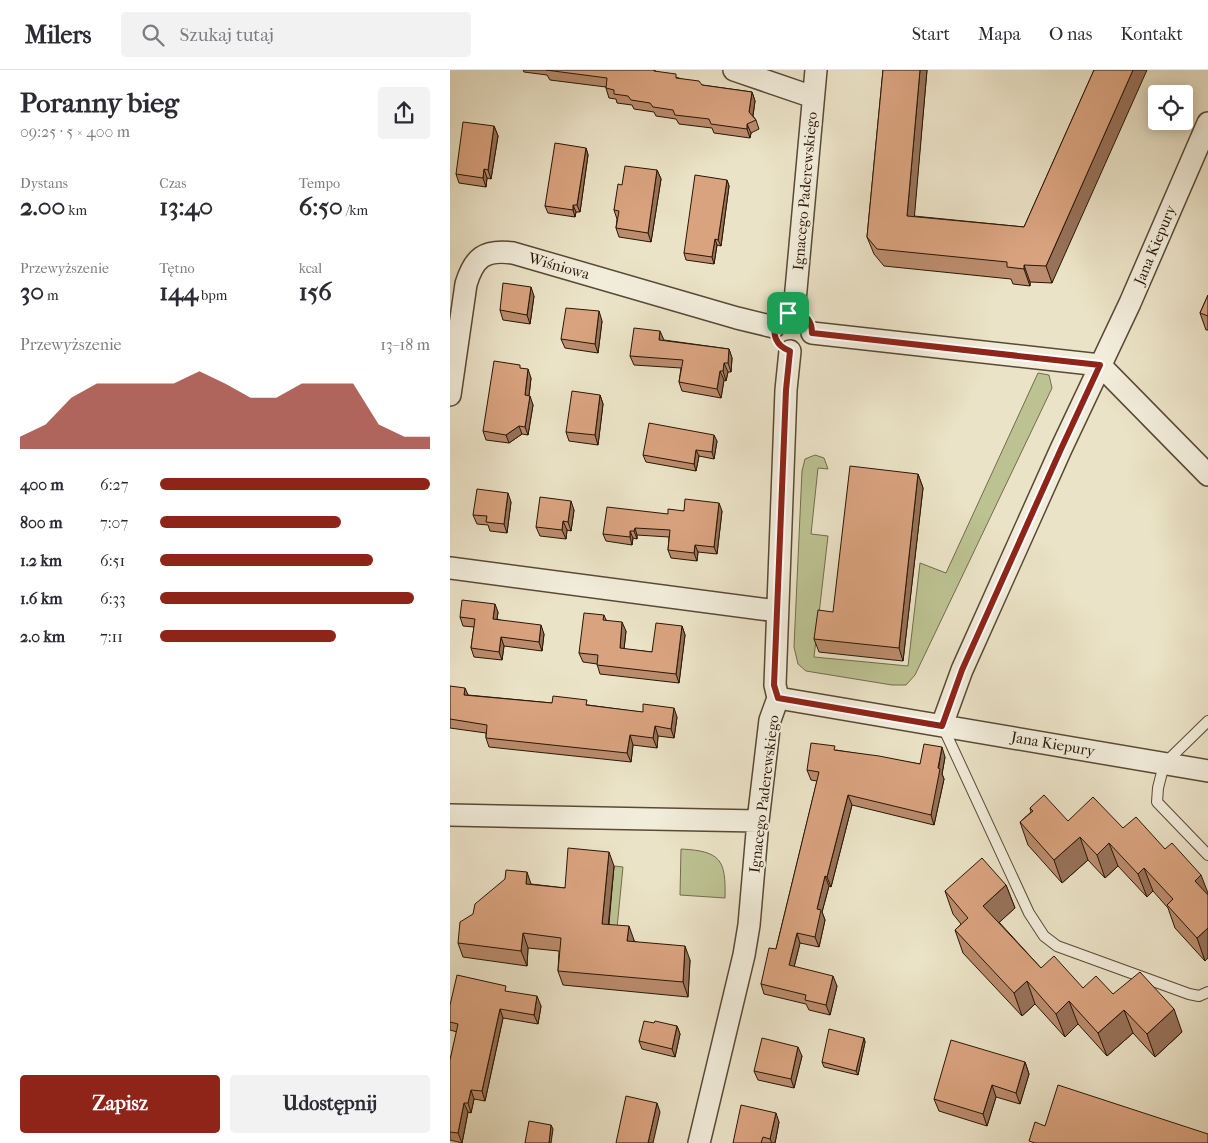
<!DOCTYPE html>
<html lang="pl">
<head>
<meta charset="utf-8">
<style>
	:root { --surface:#fff; --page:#f2f2f3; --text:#2b2b33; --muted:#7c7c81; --line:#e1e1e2; --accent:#8f2418 }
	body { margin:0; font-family:"IM FELL French Canon",serif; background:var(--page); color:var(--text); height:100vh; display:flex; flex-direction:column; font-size:19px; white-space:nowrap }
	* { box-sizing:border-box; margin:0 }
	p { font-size:16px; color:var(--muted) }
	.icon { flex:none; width:28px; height:28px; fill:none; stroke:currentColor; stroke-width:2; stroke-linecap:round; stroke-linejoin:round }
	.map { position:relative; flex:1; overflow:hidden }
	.sheet { display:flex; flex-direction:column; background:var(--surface); width:450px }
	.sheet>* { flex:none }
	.tools { position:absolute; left:698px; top:15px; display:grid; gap:10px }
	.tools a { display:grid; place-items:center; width:45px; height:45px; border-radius:5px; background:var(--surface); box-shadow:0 2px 12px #0003; font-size:25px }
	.pin { position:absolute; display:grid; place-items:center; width:42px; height:42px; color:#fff; margin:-21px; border-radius:10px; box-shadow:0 2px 8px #0006 }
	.round { display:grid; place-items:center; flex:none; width:52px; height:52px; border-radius:5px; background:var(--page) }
	.headline { display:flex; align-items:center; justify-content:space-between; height:85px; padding:0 20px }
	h1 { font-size:28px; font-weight:700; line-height:38px }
	.figures { display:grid; grid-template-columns:repeat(3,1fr); gap:8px; height:85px; padding:5px 20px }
	.figures div { display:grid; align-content:center }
	.figures b { font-size:25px; font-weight:700 }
	.figures small { font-size:14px; font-weight:400 }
	.figures p { font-size:14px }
	.chart { height:140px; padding:10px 20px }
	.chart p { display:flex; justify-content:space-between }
	.chart svg { width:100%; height:90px; margin-top:5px; fill:var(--accent); opacity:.7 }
	.action { display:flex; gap:10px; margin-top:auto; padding:10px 20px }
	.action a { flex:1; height:58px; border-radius:5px; background:var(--accent); color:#fff; font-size:20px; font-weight:700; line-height:58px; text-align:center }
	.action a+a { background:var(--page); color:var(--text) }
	ul { padding:0 20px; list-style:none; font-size:16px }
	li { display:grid; grid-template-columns:80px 60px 1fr; align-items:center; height:38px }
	li i { height:12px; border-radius:6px; background:var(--accent) }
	header { display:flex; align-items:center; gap:30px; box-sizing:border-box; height:70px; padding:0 25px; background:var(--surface); border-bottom:1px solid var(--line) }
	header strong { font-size:24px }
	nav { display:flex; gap:28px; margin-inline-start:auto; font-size:18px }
	.search { width:350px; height:45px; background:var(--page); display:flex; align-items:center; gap:12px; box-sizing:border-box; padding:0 18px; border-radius:5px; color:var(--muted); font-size:19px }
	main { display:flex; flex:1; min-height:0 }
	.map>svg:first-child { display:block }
	.green { fill:#bcc292; stroke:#726c4b }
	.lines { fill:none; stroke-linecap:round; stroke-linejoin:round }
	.lane-casing { stroke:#594935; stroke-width:12 }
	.street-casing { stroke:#594935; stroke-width:24 }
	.lane { stroke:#f2eddb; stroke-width:10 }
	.street { stroke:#f2eddb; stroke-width:21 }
	.wall { fill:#bb8c6d; stroke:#281604 }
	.shaded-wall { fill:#987259; stroke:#281604 }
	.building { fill:#d9a37f; stroke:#281604 }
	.route-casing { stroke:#fff; stroke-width:10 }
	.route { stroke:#8f2418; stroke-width:6 }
	.labels { text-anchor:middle; stroke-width:4.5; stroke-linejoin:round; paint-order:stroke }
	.street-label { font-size:15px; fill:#281604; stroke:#f2eddb }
</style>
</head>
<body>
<header>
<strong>Milers</strong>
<div class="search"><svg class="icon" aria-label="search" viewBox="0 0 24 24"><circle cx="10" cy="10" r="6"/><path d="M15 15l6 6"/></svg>Szukaj tutaj</div>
<nav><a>Start</a><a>Mapa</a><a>O nas</a><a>Kontakt</a></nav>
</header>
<main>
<section class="sheet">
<div class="headline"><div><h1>Poranny bieg</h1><p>09:25 · 5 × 400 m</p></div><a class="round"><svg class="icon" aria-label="share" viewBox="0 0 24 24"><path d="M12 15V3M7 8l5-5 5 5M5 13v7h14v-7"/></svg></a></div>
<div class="figures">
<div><p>Dystans</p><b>2.00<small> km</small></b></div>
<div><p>Czas</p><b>13:40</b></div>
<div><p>Tempo</p><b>6:50<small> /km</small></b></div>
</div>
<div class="figures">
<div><p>Przewyższenie</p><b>30<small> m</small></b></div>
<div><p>Tętno</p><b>144<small> bpm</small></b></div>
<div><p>kcal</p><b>156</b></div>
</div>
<div class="chart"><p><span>Przewyższenie</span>13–18 m</p>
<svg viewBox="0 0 160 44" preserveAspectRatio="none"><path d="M0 44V38L10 32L20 19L30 12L40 12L50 12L60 12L70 6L80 12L90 19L100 19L110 12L120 12L130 12L140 32L150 38L160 38V44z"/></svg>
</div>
<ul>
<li><b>400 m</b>6:27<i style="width:100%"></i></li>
<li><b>800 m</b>7:07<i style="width:67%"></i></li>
<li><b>1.2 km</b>6:51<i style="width:79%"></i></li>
<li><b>1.6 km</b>6:33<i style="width:94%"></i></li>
<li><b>2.0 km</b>7:11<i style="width:65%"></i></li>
</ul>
<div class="action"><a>Zapisz</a><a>Udostępnij</a></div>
</section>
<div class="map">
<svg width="758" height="1073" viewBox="0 0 758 1073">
	<rect width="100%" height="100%" fill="#ebe3c7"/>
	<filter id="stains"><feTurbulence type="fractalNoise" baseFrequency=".004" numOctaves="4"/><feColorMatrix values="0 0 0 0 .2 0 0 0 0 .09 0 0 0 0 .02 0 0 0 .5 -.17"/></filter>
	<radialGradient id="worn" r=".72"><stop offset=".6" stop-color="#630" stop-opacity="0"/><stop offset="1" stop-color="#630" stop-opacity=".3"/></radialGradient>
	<path class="green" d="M588,303L599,305L602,318L465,605L456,615H442L356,601L348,594L344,577L352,401L355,389L365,385L374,388L378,399L368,398L361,464L378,466L364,587L458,596L470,493L496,503Z
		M231,779C271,781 276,790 275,828L230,825Z
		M164,796L173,797L166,868H157Z"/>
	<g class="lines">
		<g class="lane-casing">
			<path id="lane" d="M758,651L714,694L708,718L707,732L758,785
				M492,655L579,843L594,866L607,876L739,924L749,926L758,922"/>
		</g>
		<g class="street-casing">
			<path id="street" d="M284,0L363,27
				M344,242L366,0
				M362,263L650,295
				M650,295L758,405
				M0,325L16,214C24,188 34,179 63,183L287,248L324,257
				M0,498L327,541
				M328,628L758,701
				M492,655L512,600L611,379L680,233L758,53
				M0,745L308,751
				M249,1073L294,885L299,855L308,751L320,650L328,628L325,615L336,320L340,281"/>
		</g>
		<use href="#lane" class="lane"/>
		<use href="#street" class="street"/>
	</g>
	<path class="wall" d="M73,0H205V1L252,15L302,22L305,31L303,46L306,50L309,59L301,63L300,68L264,63L262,58L229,54L226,49L206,46L204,42L184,39L182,35L167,33L166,29L159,28L156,18V17L100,10L97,5L74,2Z
		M433,0H477L464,146L574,157L644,0L602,213L580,212V216L563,214L561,209L434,196L424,184L417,167Z
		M44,56L48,66L41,109L37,108L36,117L9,113L6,104Z
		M136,78L138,85L130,142H126L125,147L98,143L95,136Z
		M207,100L211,109L201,172L169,167L166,158L167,149L164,140L172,115Z
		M277,110L279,116L271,176L267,175L264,194L236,190L234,183Z
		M758,225V260H756L750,243Z
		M84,226L80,254L53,250L50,240Z
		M152,251L148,283L115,278L111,269Z
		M214,270L279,279L282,288L281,302H278L276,311L274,310L271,328L232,321L229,312L231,298L184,295L180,286Z
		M71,298L81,308L79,326L83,335L78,365L72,364L59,373L36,370L33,361Z
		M150,325L153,334L148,375L119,371L116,362Z
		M267,371L264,389L249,386L246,401L196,392L193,385Z
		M468,404L473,418L453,591L369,582L364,569L383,542Z
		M61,432L57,463L40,461L38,455L27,454L23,445Z
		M124,440L121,461L117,460L116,469L90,466L86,457Z
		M234,441H272L267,484L248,482L247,491L221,488L218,480L219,467L187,465V469L183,468L182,475L156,471L153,464L218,444Z
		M48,542L47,549L94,564L92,581L54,576L52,590L24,587L21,578L24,557L13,556L10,547Z
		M154,545L156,550L176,561L174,579L202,582L232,556L235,565L229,613L150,604L147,594L133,592L129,583Z
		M0,616L18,625L102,633L138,635L227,647L224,668L208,666L207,678L183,675L181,692L39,677L36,668V663L0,658Z
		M386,680L470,694L495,687L492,704L494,709L484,755L402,735L381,817L379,816L372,842L375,850L369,877L350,873L344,897L387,916L380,945L359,940L356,934L314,924L311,914L326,879L367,711L361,710L357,700Z
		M580,738L618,751L673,758L715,779L758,823V888L755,891L725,858L718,838L703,821L697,827L668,796L655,808L638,790L612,813L578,775L570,752L581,742Z
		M164,796L159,854L184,870V871L240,890L238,927L113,915L108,901L109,881L78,878L77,896L13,887L8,873L81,814L115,818Z
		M556,815L565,838L549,852L591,898L633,918L663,924L732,962L705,987L683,963L657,986L628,954L615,967L585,934L572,946L513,883L505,860L511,854L503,844L495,821Z
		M58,922L91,936L88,954L53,948L35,1031L24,1029L21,1043L18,1042L12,1073L0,1070V990L7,962L0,960V935Z
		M204,953L227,956L230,964L225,987L192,979L189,971Z
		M414,968L415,972L408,1005L374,997L372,992Z
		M352,986L344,1018L308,1010L304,1001Z
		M575,992L579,1004L570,1034L546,1027L537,1056L489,1041L484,1029Z
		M329,1052L325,1073H283Z"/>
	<path class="shaded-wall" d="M470,0H477L463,163L457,146Z
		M683,0H697L602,213L596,196Z
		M302,22L305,31L302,51L299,42Z
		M297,54L301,63L300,68L297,59Z
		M44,56L48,66L41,109L38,100Z
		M136,78L138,85L130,142L127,135Z
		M34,99L37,108L36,117L33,108Z
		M207,100L211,109L201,172L198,163Z
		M277,110L279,116L271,176L268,170Z
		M123,135L126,142L125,147L123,140Z
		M265,169L267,175L264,194L262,187Z
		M574,195L580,212V216L574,199Z
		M81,217L84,226L80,254L77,245Z
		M149,241L152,251L148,283L145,274Z
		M210,261L214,270L213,279L209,270Z
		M279,279L282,288L281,302L278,293Z
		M274,293L278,302L276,311L273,301Z
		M78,299L81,308L78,334L75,325Z
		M270,301L274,310L271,328L267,319Z
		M150,325L153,334L148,375L145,365Z
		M80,326L83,335L78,365L75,357Z
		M69,356L72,364L59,373L56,365Z
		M264,365L267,371L264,389L262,382Z
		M246,380L249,386L246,401L244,394Z
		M468,404L473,418L453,591L449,578Z
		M58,423L61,432L57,463L54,454Z
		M121,431L124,440L121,461L118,452Z
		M269,433L272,441L267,484L264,477Z
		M113,451L117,460L116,469L112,460Z
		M185,458L187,465V469L184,461Z
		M180,461L183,468L182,475L180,467Z
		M245,475L248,482L247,491L244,483Z
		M45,534L48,542L46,557L43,549Z
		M172,552L176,561L173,588L170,578Z
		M91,555L94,564L92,581L89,572Z
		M232,556L235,565L229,613L226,604Z
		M51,567L54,576L52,590L49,582Z
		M15,618L19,627L14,625Z
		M224,638L227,647L224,668L221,659Z
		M205,656L208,666L207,678L203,668Z
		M180,665L183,675L181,692L177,683Z
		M492,677L495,687L492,704L494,709L484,755L481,745Z
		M398,725L402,735L381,817L377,807Z
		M630,767L638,790L612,813L604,790Z
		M659,773L668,796L655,808L647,785Z
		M159,782L164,796L157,868L152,854Z
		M694,798L703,821L697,827L688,804Z
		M77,802L82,817L76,814Z
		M751,805L758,823V830L745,811Z
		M375,806L379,816L372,842L375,850L369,877L365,867L367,839Z
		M556,815L565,838L542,859L533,836Z
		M179,856L184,870L182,885L177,871Z
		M758,858V888L755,891L747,868Z
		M73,863L78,878L77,896L71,881Z
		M347,863L350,873L342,905L339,895Z
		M235,876L240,890L238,927L233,912Z
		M383,906L387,916L380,945L376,935Z
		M577,911L585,934L572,946L564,923Z
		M87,926L91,936L88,954L84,945Z
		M619,931L628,954L615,967L606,944Z
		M50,939L53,948L35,1031L32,1021Z
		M724,939L732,962L705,987L697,964Z
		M674,940L683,963L657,986L648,963Z
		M227,956L230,964L225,987L222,979Z
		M414,968L415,972L408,1005L406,1001Z
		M348,977L352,986L344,1018L341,1009Z
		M575,992L579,1004L570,1034L566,1023Z
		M542,1015L546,1027L537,1056L533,1044Z
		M21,1020L24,1029L21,1043L18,1033Z
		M14,1033L18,1042L12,1073L8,1063Z
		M207,1033L210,1042L203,1073H198Z
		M326,1043L329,1052L325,1073H322L320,1069Z
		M101,1055L103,1059L101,1073H99Z"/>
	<path class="building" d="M96,0H204V1L226,4V8L249,11L252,15L302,22L299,42L306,50L297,54V59L261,54L259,49L225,45L223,40L203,37L200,33L181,30L178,26L164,24V20L156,18L157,8Z
		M433,0H470L457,146L574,157L644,0H683L596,196L574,195V199L557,197V192L427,179L417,167Z
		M13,52L44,56L38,100L34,99L33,108L6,104Z
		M105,73L136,78L127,135H123V140L95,136Z
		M175,96L207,100L198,163L166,158L169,141L164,140L168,114L172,115Z
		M245,105L277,110L268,170L265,169L262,187L234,183Z
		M53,213L81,217L77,245L50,240Z
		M758,225V246L750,243Z
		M116,238L149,241L145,274L111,269Z
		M184,258L210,261L209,270L279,279L278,293H274L273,301H270L267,319L229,312L233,290L180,286Z
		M44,291L70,295V298L78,299L75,325L80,326L75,357L69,356L56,365L33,361Z
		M122,321L150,325L145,365L116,362Z
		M199,353L264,365L262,382L246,380L244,394L193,385Z
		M400,396L468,404L449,578L364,569L368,540L383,542Z
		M27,419L58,423L54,454L36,452L37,446L23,445Z
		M90,427L121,431L118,452L113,451L112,460L86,457Z
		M235,429L269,433L264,477L245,475L244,483L218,480L220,460L185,458L184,461H180V467L153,464L157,437L218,444V439L234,441Z
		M12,530L45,534L43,549L91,555L89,572L51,567L49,582L21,578L25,549L10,547Z
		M134,543L154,545L153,550L172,552L170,578L202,582L206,553L232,556L226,604L147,595L148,585L129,583Z
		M0,616L15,618L14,625L102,633L103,626L137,630L136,635L193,642V634L224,638L221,659L205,656L203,668L180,665L177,683L36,668L37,655L0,649Z
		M361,673L385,676L384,680L429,686L470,694L474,674L492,677L488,698L490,699L481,745L398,725L377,807L375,806L367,839L371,840L365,867L347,863L339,895L383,906L376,935L355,930L356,925L311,914L319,878L326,879L369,702L357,700Z
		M594,725L618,751L643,727L673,758L686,747L715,779L722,773L751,805L745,811L758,825V858L747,868L717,835L723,829L694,798L688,804L659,773L647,785L630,767L604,790L570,752L583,741L580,738Z
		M118,778L159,782L152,854L179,856L177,871L235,876L233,912L108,901L111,868L73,863L71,881L8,873L10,852L23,844L25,834L55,809L56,800L77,802L76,814L115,818Z
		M532,788L556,815L533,836L591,898L604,886L633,918L646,906L663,924L690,902L724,939L697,964L674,940L648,963L619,931L606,944L577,911L564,923L505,860L518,848L495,821Z
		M7,905L56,916L55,921L87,926L84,945L50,939L32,1021L21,1020L18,1033H14L8,1063L0,1062V990L8,954L0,952V935Z
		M194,951L204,953L205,951L227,956L222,979L189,971Z
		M379,959L414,968L406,1001L372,992Z
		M312,968L348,977L341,1009L304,1001Z
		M501,970L575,992L566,1023L542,1015L533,1044L484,1029Z
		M608,1015L758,1064V1073H585L579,1071L585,1052L595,1056Z
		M176,1026L207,1033L198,1073H166Z
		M291,1035L326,1043L320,1069L313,1067L311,1073H283Z
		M79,1051L101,1055L99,1073H75Z"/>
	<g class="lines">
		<g class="route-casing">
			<path id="route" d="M344,242C356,244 362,251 362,263L650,295L611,379L512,600L492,656L328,628L324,615L336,320L340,281C326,276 321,264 327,251L338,243Z"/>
		</g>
		<use href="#route" class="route"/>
	</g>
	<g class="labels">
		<g class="street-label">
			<text transform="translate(355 121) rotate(-85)" y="5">Ignacego Paderewskiego</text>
			<text transform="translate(705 175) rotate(-67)" y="5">Jana Kiepury</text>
			<text transform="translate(109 196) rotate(16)" y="5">Wiśniowa</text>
			<text transform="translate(603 674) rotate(10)" y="5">Jana Kiepury</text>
			<text transform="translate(314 724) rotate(-83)" y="5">Ignacego Paderewskiego</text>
		</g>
	</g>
	<rect width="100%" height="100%" filter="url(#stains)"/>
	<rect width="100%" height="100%" fill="url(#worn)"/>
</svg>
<div class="tools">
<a><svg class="icon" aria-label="locate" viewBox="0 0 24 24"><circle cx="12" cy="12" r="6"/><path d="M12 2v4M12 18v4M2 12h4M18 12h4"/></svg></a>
</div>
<div class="pin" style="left:338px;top:243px;background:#1e9e55"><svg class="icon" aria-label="arrive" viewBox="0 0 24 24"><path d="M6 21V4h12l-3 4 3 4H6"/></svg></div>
</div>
</main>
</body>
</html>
